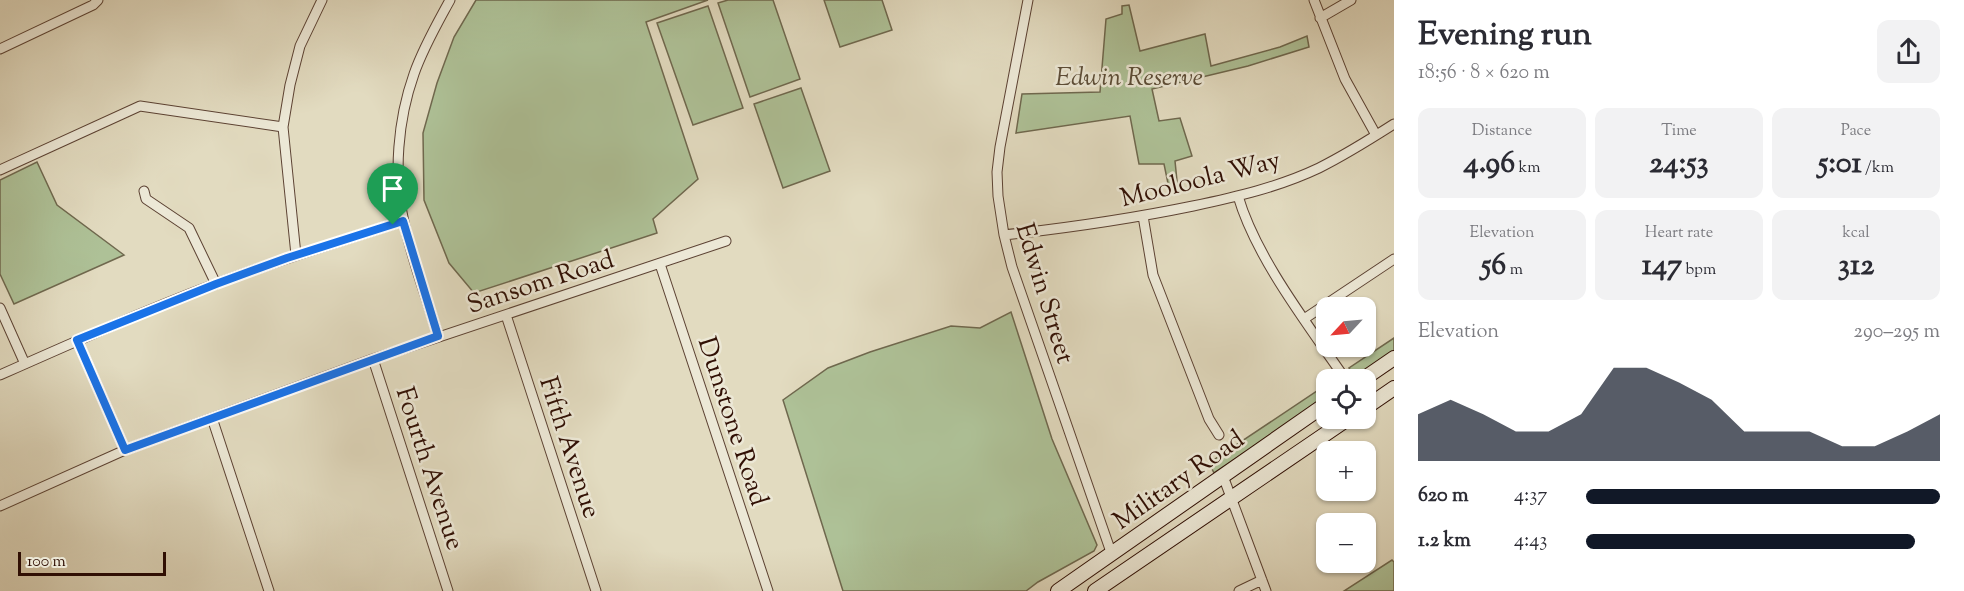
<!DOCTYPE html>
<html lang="en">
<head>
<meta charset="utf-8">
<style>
	:root { --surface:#fff; --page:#f2f2f3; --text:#2b2b33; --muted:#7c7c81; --accent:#111827 }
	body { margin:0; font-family:"Sorts Mill Goudy",serif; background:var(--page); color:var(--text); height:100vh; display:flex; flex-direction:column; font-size:22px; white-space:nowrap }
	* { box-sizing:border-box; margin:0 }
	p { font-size:20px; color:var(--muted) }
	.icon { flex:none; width:33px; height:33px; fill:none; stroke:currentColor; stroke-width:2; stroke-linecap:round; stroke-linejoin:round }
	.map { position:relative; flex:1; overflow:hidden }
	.sheet { display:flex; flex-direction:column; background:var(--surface); width:570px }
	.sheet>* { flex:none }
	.needle { width:39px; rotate:244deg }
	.tools { position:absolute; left:1316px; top:297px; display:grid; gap:12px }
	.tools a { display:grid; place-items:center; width:60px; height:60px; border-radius:12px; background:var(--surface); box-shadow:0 2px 4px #0004; font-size:30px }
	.scale { position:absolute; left:18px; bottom:15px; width:148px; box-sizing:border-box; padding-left:6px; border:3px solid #300f04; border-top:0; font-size:16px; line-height:21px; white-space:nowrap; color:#300f04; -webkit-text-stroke:4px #ece8d6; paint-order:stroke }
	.pin { position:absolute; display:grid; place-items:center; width:51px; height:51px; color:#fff; margin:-62px -26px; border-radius:50% 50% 50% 0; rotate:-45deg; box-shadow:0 0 6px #0007 }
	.pin .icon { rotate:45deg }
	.round { display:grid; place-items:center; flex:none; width:63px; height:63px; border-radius:12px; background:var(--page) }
	.overview { display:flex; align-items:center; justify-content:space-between; height:102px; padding:0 24px }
	h1 { font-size:33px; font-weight:700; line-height:45px }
	.stats { display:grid; grid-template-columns:repeat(3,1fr); gap:9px; height:102px; padding:6px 24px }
	.stats div { display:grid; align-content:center; border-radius:12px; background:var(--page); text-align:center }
	.stats b { font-size:30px; font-weight:700 }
	.stats small { font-size:16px; font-weight:400 }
	.stats p { font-size:16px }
	.chart { height:168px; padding:12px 24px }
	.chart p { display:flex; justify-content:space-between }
	.chart svg { width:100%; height:108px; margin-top:6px; fill:var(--accent); opacity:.7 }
	ul { padding:0 24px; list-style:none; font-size:20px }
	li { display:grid; grid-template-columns:96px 72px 1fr; align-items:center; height:45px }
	li i { height:15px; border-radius:8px; background:var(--accent) }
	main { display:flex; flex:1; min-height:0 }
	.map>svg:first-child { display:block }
	.green { fill:#aec197; stroke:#6f684e; stroke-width:1.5 }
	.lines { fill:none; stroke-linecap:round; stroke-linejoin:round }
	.street-casing { stroke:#5c4233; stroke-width:11 }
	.secondary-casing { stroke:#300f04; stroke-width:16 }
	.street { stroke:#ece8d6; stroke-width:9 }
	.secondary { stroke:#ece8d6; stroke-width:14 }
	.route-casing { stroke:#fff; stroke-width:12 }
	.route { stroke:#1a73e8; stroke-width:8 }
	.labels { text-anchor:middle; stroke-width:5; stroke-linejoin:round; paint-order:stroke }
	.park-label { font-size:26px; font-style:italic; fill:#5c4d37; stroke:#ece8d6 }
	.street-label { font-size:26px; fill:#300f04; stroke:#ece8d6 }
</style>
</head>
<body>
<main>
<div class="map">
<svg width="1394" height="591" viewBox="0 0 1394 591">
	<rect width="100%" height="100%" fill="#e2dbc0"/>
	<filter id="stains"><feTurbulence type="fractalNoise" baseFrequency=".00333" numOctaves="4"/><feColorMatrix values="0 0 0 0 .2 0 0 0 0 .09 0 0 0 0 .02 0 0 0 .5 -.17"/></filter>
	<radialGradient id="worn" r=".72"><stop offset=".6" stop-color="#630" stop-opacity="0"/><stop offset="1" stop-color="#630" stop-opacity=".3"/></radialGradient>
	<path class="green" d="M476,0H708L646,22L698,179L653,219L657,233L474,293L449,263L424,200L423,133L437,83L454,37Z
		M728,0H773L800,79L750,97L718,3Z
		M824,0H882L892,30L840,47Z
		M1129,5L1140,51L1205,34L1211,66L1280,47L1307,36L1309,47L1248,66L1152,89L1159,121L1180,118L1192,156L1175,161L1178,191L1170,193L1164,164H1139L1130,116L1016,133L1022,94L1100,92L1106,19L1122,14V6Z
		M708,6L743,108L693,125L657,23Z
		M801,88L830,171L783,188L754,104Z
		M37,162L57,205L124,255L14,304L0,274V180Z
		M1011,312L1052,439L1097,545L1094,551L1038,582L1026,591H843L783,400L828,368L870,352L951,326L980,328Z
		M1394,338V353L1356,379L1349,368Z
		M1326,385V399L1214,473L1209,463Z
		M1392,560L1394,562V591H1344Z"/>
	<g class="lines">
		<g class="street-casing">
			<path id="street" d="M1028,0L1000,147L997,172L998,196L1004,235L1012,267L1112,555
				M1314,0L1345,79L1376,135
				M1320,18L1351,0
				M0,49L93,5L98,0
				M0,170L140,106L283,127
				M144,191L146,199L189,228L216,284
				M1238,196C1256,258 1309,326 1346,380
				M1143,216L1153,275L1209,419L1219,435
				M1004,235C1067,228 1130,219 1193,206C1236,197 1279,187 1319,168C1345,155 1369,140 1394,124
				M296,255L283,127L290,85L300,46L322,0
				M660,264L768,591
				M0,308L25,364
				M506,315L596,591
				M1304,319L1394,259
				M438,336C427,298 412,261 404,222C393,175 398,119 414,74C423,48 437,24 450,0
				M77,340L125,450
				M373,359L448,591
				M0,375C72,343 144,311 218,283C279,260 341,241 403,221
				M212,418L269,591
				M1223,476L1266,591
				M0,506L125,450L373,359L726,241
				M1239,591L1262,580"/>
		</g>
		<g class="secondary-casing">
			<path id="secondary" d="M1362,380L1394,358
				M1365,408L1394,388
				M1058,591L1326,404
				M1095,591L1349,418"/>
		</g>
		<use href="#street" class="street"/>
		<use href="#secondary" class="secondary"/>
	</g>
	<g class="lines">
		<g class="route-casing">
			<path id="route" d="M403,221L438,336L125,450L77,340L216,284L287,258Z"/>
		</g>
		<use href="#route" class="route"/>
	</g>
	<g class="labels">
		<g class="park-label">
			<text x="1129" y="85">Edwin Reserve</text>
		</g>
		<g class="street-label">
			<text transform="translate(1200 178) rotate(-14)" y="9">Mooloola Way</text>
			<text transform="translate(540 281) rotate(-18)" y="9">Sansom Road</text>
			<text transform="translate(1046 293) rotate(73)" y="9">Edwin Street</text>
			<text transform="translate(734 421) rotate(72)" y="9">Dunstone Road</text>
			<text transform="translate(571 447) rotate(72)" y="9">Fifth Avenue</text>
			<text transform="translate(431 468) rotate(72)" y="9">Fourth Avenue</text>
			<text transform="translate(1178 479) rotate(-35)" y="9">Military Road</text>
		</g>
	</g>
	<rect width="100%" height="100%" filter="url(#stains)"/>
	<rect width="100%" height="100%" fill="url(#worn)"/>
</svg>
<div class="tools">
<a><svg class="needle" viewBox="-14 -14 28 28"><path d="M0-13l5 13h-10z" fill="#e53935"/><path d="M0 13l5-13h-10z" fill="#7c7c81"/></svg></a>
<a><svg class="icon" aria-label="locate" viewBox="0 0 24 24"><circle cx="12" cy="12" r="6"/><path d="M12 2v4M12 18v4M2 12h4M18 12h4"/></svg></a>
<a>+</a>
<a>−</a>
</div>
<div class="scale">100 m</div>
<div class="pin" style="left:393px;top:225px;background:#1e9e55"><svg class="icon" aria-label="arrive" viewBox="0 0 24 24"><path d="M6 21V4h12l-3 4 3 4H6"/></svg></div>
</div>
<section class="sheet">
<div class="overview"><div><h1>Evening run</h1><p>18:56 · 8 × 620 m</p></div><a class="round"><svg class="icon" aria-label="share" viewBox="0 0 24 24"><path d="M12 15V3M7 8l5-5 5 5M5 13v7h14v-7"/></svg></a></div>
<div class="stats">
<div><p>Distance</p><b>4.96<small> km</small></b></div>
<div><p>Time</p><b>24:53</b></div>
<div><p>Pace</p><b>5:01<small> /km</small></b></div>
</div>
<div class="stats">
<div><p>Elevation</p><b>56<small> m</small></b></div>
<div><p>Heart rate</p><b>147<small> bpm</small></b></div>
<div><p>kcal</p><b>312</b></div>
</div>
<div class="chart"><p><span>Elevation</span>290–295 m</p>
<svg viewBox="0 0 160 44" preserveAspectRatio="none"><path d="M0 44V25L10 19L20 25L30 32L40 32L50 25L60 6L70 6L80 12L90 19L100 32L110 32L120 32L130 38L140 38L150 32L160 25V44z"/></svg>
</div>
<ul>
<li><b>620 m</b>4:37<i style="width:100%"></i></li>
<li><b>1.2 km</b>4:43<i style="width:93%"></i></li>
</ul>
</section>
</main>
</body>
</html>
